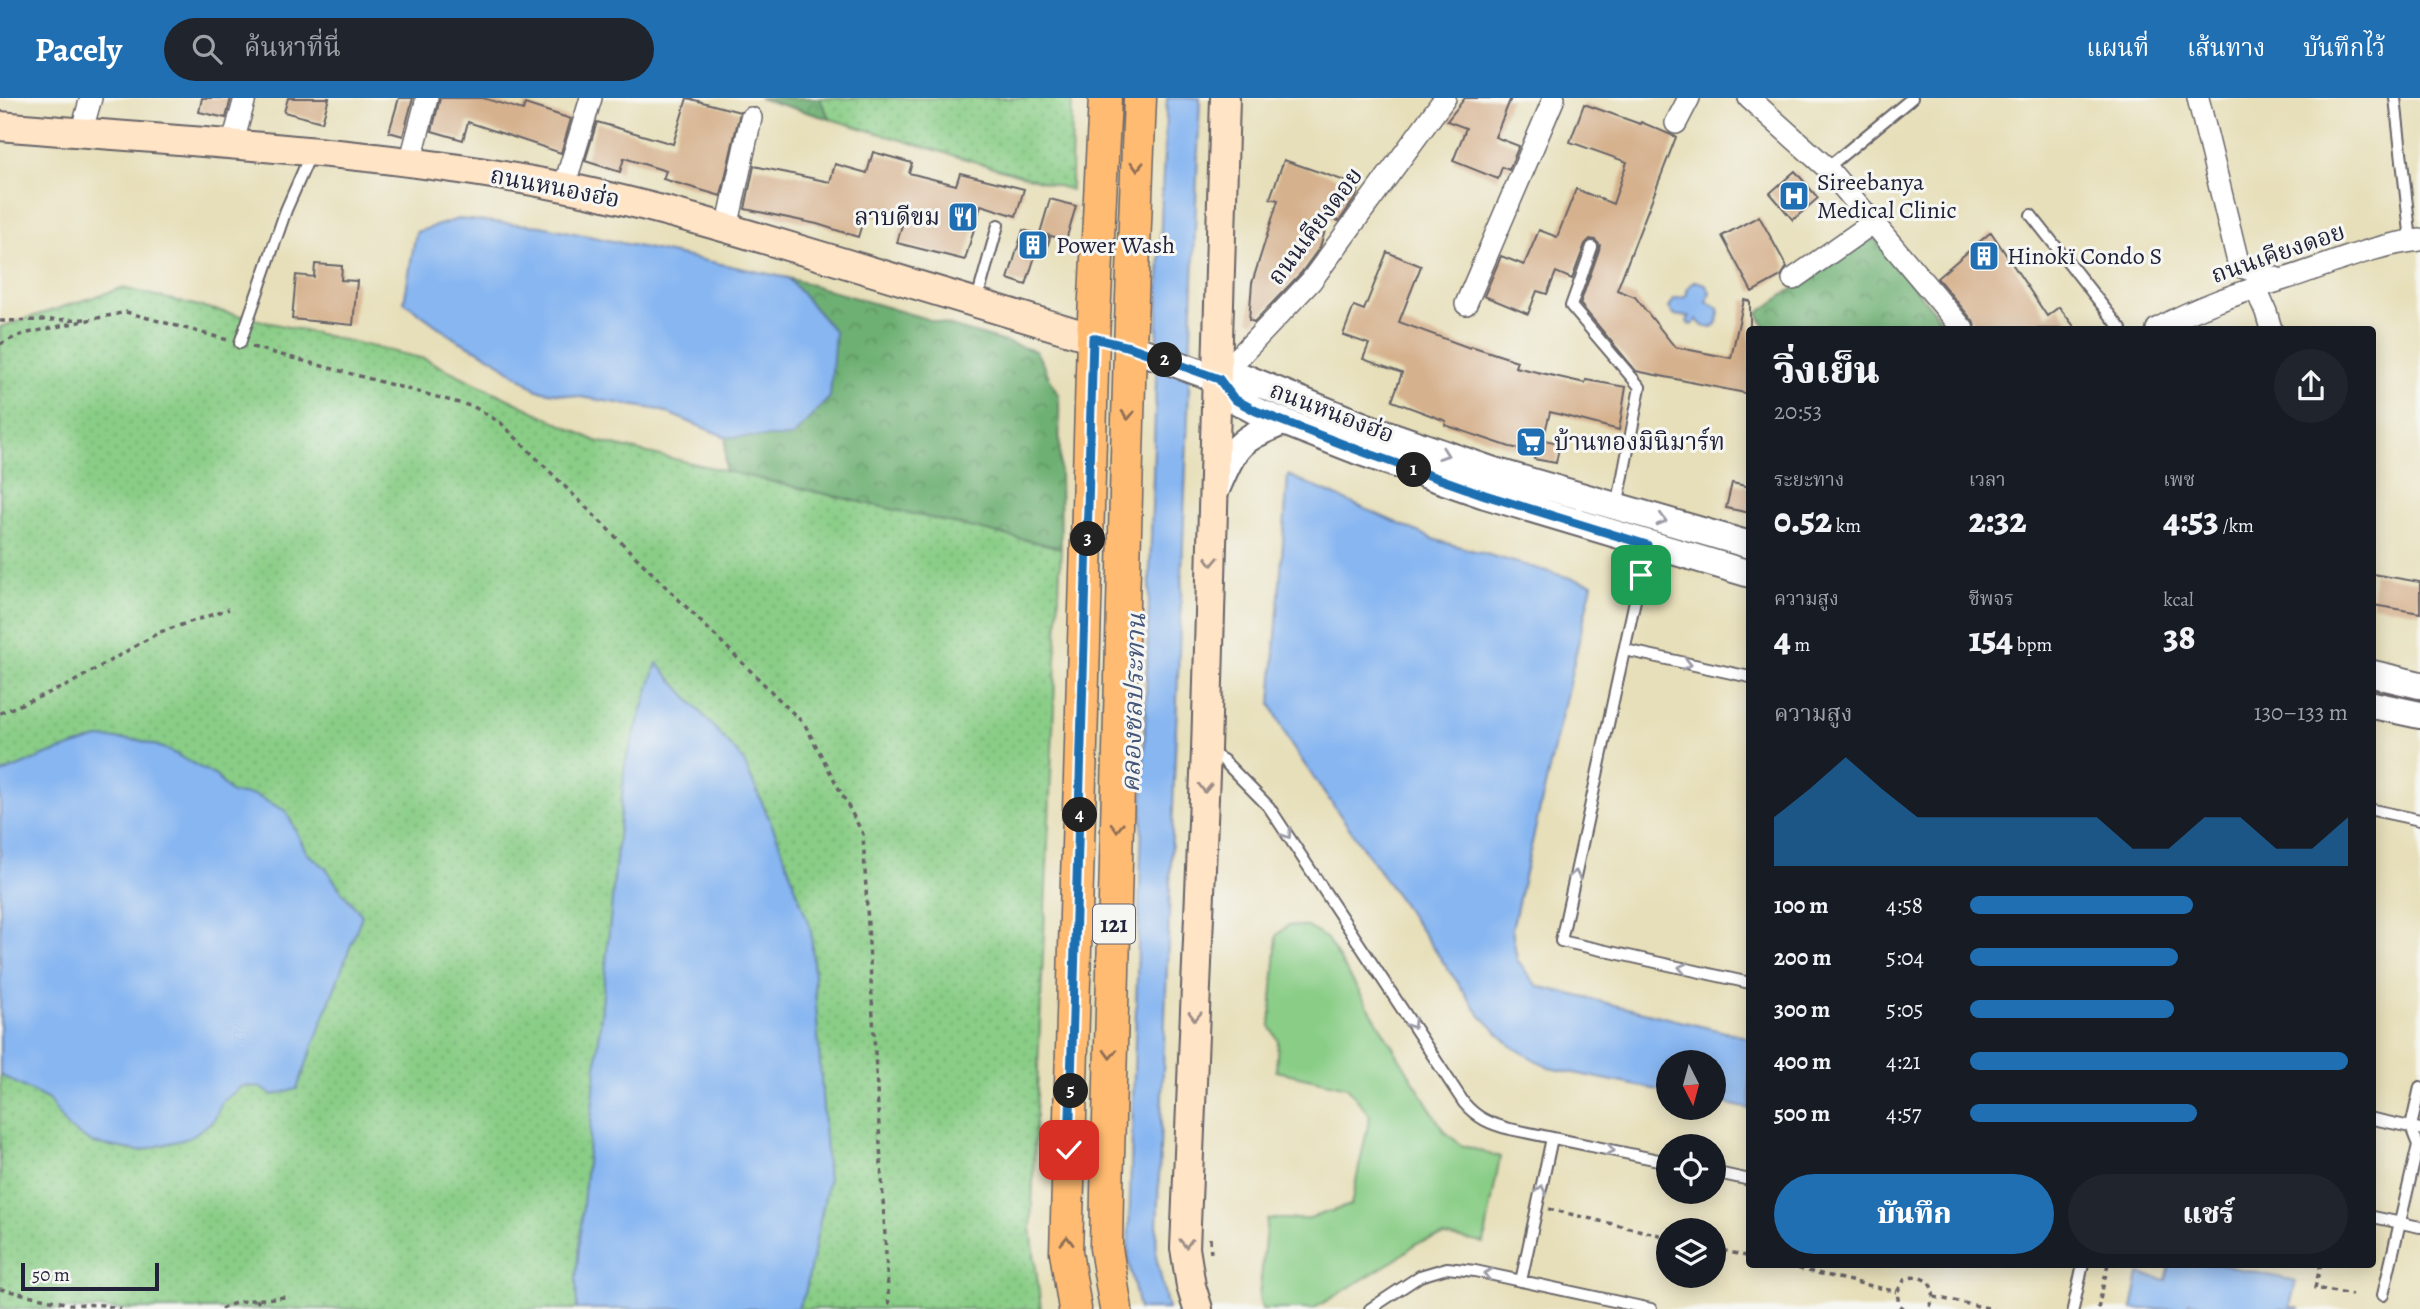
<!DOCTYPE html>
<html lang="th">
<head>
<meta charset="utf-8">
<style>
	:root { --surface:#171b24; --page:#20242c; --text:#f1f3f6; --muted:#9ea1a6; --accent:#1f6fb2 }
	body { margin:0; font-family:Alegreya,"Noto Serif Thai",serif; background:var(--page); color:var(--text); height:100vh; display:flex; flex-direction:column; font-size:26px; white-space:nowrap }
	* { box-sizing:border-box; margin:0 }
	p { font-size:23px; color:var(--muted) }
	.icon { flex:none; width:38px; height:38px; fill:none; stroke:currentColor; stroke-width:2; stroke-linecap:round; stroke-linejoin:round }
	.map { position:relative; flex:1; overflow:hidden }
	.drawer { position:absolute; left:1746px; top:228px; width:630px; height:942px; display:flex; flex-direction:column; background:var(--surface); border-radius:7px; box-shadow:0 4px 18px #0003 }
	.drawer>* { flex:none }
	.needle { width:46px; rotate:174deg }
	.fabs { position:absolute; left:1656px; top:952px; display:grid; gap:14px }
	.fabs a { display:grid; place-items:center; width:70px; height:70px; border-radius:50%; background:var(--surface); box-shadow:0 4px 18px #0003; font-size:35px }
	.scale { position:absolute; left:21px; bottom:18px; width:138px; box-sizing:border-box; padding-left:7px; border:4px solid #22223b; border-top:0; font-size:19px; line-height:24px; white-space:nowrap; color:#22223b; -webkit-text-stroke:5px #f6f6f2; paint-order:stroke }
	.pin { position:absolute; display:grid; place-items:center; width:60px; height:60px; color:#fff; margin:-30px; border-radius:14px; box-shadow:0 4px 10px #0006 }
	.km { position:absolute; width:35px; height:35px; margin:-18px; border-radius:50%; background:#222; color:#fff; font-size:19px; line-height:35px; text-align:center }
	.round { display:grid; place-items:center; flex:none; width:74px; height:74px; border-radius:37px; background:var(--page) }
	.headline { display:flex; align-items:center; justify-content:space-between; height:119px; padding:0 28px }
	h1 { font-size:38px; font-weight:800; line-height:52px }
	.figures { display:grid; grid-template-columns:repeat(3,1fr); gap:10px; height:119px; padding:7px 28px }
	.figures div { display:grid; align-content:center }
	.figures b { font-size:35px; font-weight:800 }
	.figures small { font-size:19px; font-weight:400 }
	.figures p { font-size:19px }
	.chart { height:196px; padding:14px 28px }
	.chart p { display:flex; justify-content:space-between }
	.chart svg { width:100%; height:126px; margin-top:7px; fill:var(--accent); opacity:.7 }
	.cta { display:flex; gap:14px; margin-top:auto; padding:14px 28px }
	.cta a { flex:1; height:80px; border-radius:42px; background:var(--accent); color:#fff; font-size:28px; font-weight:800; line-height:80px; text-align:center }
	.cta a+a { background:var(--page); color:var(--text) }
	ul { padding:0 28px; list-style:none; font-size:23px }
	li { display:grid; grid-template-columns:112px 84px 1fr; align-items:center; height:52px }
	li i { height:18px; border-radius:9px; background:var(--accent) }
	header { display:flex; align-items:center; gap:42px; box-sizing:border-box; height:98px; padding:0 35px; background:var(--accent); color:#fff }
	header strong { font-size:33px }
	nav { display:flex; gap:38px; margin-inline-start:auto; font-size:24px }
	.search { width:490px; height:63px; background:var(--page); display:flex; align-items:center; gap:18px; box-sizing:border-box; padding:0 24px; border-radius:38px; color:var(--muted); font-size:26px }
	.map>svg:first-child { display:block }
	.grass { fill:url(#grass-dots); stroke:#567860; stroke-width:2 }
	.forest { fill:url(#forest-crowns); stroke:#486957; stroke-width:2 }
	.green { fill:#89cd86; stroke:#567860; stroke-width:2 }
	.water { fill:#87b6f1; stroke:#546c96; stroke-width:2 }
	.building { fill:#d6b18d }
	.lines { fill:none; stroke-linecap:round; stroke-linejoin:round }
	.service-casing { stroke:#676467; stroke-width:14 }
	.minor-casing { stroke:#676467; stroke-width:24 }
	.tertiary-casing { stroke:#676467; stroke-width:30 }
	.secondary-casing { stroke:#676467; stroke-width:32 }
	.primary-casing { stroke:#676467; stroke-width:35 }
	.path { stroke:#676467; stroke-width:3.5; stroke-dasharray:5 5; stroke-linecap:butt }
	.service { stroke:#fff; stroke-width:10 }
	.minor { stroke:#fff; stroke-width:21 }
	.tertiary { stroke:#fff; stroke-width:26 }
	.secondary { stroke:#ffe4c6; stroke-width:28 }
	.primary { stroke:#ffbb71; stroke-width:32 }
	.oneway { stroke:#906e56 }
	.oneway2 { stroke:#9c9ca7 }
	.oneway3 { stroke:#9c8d87 }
	.route-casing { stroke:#fff; stroke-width:14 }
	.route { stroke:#1f6fb2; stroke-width:9 }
	.labels { text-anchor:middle; stroke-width:6; stroke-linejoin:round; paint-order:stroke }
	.shield { fill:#f6f6f2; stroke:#626272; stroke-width:2 }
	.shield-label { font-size:23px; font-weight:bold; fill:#22223b }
	.poi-label { font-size:24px; fill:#22223b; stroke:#f6f6f2; text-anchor:start }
	.street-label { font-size:24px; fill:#22223b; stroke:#f6f6f2 }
	.water-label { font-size:26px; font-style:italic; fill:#45567b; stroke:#f6f6f2 }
</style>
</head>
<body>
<header>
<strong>Pacely</strong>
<div class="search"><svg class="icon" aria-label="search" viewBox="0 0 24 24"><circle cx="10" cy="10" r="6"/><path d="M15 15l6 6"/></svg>ค้นหาที่นี่</div>
<nav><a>แผนที่</a><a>เส้นทาง</a><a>บันทึกไว้</a></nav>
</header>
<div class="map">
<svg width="2420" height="1211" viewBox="0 0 2420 1211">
	<defs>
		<pattern id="grass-dots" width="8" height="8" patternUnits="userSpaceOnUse" patternTransform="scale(1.75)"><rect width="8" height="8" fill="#89cd86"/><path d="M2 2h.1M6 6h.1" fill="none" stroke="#76b075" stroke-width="1.8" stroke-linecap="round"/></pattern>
		<pattern id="forest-crowns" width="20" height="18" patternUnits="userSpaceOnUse" patternTransform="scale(1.75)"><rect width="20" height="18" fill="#6eb073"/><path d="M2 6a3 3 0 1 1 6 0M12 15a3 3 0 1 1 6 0" fill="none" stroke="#5a8f60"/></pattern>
	</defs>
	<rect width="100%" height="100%" fill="#f6f6f2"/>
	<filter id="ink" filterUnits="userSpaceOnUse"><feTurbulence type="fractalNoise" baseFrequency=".0143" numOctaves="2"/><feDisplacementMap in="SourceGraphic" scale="14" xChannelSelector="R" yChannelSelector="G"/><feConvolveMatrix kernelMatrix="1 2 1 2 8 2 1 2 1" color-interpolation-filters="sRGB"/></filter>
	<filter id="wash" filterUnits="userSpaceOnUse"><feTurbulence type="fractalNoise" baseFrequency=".00686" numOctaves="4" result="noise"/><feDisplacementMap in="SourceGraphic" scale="28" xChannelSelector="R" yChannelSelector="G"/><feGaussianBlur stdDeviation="1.57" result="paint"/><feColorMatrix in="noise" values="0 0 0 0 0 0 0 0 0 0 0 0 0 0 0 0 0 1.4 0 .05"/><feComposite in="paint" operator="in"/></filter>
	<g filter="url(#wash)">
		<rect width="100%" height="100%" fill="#e7dfb9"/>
		<path class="grass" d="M819,0H1072L1071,92L830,21Z
			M122,190L425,261L596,343L1061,450L1031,1130L1041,1211H0V229Z"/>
		<path class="forest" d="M759,0H819L830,21Z
			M1871,136L1948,231H1766L1758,215Z
			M788,180L1036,253L1059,298L1061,450L725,373L726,339L792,338L835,234Z"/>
		<path class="green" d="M1288,827L1308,829L1327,841L1444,1033L1461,1047L1500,1059L1484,1145L1444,1138L1417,1145L1398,1160L1313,1211H1262L1259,1199L1267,1121H1306L1351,1107L1370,1018L1347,989L1276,973L1278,942L1270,928L1277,837Z"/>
		<path class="water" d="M1167,0H1200L1156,1158L1168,1211H1139L1128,1161L1162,94Z
			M458,121L541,128L788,180L835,234L830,299L792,339H726L660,312L537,292L491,259L455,241L404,204L416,134Z
			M1696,183L1705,186L1710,194L1707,204L1718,210L1719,219L1717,226L1711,230L1703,228L1696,221L1694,226L1690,227L1687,224L1689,219L1674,217L1669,210L1674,201L1686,199L1688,189Z
			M1288,377L1436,442L1592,486L1512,831L1517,862L1537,888L1750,940V1011L1713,1003V964H1668V994L1549,970L1511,948L1481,918L1291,647L1271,606Z
			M657,565L743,662L779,743L811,833L828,1084L805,1196L797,1211H577L576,1180L625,666Z
			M98,640L139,642L166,651L216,678L231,695L255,697L286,713L307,755L326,770L342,794L362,817L297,991L273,997L259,989L242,988L222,1004L214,1022L189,1040L139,1053L92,1045L66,1028L49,1002L0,977V676L46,657Z
			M2170,1166H2217L2296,1183L2290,1208L2301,1211H2224L2189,1204L2187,1211H2132L2139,1176L2166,1182Z"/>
		<g id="blocks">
			<path class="building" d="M202,0H231L226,20L199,14Z
				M288,0H329L322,24L284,14Z
				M399,0H413L403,38L389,34Z
				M440,0H483L523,12L525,6L571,21L561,55L468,24L463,42L432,33Z
				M687,0L740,14L721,98L663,81L666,73L624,60L620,74L585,63L597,24L673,46Z
				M1465,0H1511L1495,39L1519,48L1509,72L1502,69L1498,81L1453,63L1466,30L1447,23Z
				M1584,6L1640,26L1641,24L1676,39L1617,192L1635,199L1675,249L1731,260L1744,202L1750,203V296L1636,273L1580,206L1599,152L1600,147L1595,142L1590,141L1585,146L1572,181L1556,174L1547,196L1537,193L1528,216L1484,198L1501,158L1524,167L1539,132L1557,139L1576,91L1613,106L1627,64L1570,44Z
				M873,54L912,65L909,75L956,87L960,75L1024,91L1016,118L981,107L965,162L897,145L902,127L865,116L858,139L817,126L745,111L754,68L830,84L835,66L867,75Z
				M1284,62L1360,88L1356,99L1339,123L1329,120L1320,149L1301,175L1254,224L1249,222L1252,185L1278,102L1270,100Z
				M1795,73L1818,100L1793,122L1770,95Z
				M1050,101L1076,108L1066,142L1040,135Z
				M1759,118L1787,169L1781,178L1752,194L1722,138Z
				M1023,132L1050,140L1045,155L1037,152L1026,187L1008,181Z
				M1991,134L2047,218L2059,209L2076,231H1976L1973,223L1937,180Z
				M1387,154L1421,168L1399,224L1470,250L1471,248L1517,263L1515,269L1585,285L1586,282L1626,289L1619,332L1550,314L1543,342L1560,345L1556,365L1534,361L1536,354L1510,349L1445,327L1446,323L1392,303L1402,275L1363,261L1369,246L1343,237L1354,208L1364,212Z
				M315,166L342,168L341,182L357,183L353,227L292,221L296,177L314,179Z
				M1732,385L1750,389V415L1726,410Z
				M2373,476L2420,484V515L2373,507Z"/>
		</g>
	</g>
	<g filter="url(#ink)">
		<use href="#blocks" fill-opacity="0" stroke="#676467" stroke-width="2"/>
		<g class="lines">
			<g class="service-casing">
				<path id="service" d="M2395,0L2411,143
					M1827,70L1912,0
					M2031,117L2121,231
					M1592,149L1571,208L1640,289L1617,409
					M976,205L998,127
					M240,245L286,112L311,55
					M1647,447L1561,843L1750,885
					M1625,552L1750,579
					M1209,654L1223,662L1269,709L1464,1005C1477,1020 1490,1026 1510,1031L1668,1064
					M2373,712L2420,722
					M2373,1021L2420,1031
					M1713,1074L1750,1082
					M2373,1119L2420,1129
					M1521,1183L1552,1040
					M2383,1197L2418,1047L2411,1029L2420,989
					M1370,1211L1420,1178L1447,1170L1475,1173L1651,1211
					M2073,1211L2083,1166"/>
			</g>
			<g class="minor-casing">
				<path id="minor" d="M1749,0L1827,70L1963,231
					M2198,0L2239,168L2281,182
					M1676,25L1689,0
					M81,35L91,0
					M232,48L245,0
					M410,65L427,0
					M564,89L591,0
					M727,130L751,20
					M1793,181L1874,124
					M2255,189L2266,214L2271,231
					M1466,206L1554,0
					M2157,231C2196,209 2239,195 2281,182C2328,168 2371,147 2420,142
					M1218,281L1311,183L1445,0"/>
			</g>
			<g class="tertiary-casing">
				<path id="tertiary" d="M1130,249L1218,281L1243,279L1364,328L1494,373L1750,447
					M1218,281L1234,301L1256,313L1358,353L1485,397L1750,476
					M1215,394C1235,348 1236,343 1283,324
					M2373,576L2420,587
					M2373,607L2420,617"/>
			</g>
			<g class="secondary-casing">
				<path id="secondary" d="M0,28C188,44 379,52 564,89C652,107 738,133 824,159C914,186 1004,213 1093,240
					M1198,1211L1191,1188L1185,1150L1206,652L1225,0"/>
			</g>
			<g class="primary-casing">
				<path id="primary" d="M1075,1211L1066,1154L1093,240L1105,0
					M1116,1211L1106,1150L1107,1095L1130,249L1140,0"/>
			</g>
			<path class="path" d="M0,223L89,221
				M0,246L23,236L126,214L228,242
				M252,249L474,309L501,325L805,627L863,736L889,1211
				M0,615L68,587L160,534L229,511
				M1549,1111L1668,1139
				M1210,1140L1211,1157
				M1713,1150L1750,1159
				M1779,1166L1897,1194
				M2321,1166L2315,1190L2352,1197
				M0,1191L69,1206L103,1207L121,1211
				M1934,1199L1993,1211
				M256,1201L263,1211
				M221,1211C241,1200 262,1202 285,1199
				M1903,1211L1899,1207L1897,1194L1905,1181C1926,1173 1942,1193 1928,1211
				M2098,1211L2108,1166"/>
			<use href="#service" class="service"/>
			<use href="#minor" class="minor"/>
			<use href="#tertiary" class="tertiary"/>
			<use href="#secondary" class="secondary"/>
			<use href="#primary" class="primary"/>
		</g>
		<defs><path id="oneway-chevron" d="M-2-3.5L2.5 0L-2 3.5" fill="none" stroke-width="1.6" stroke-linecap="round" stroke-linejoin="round" transform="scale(1.75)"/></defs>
		<g class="oneway">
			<use href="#oneway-chevron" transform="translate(1137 68) rotate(92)"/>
			<use href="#oneway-chevron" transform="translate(1128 317) rotate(92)"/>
			<use href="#oneway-chevron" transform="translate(1117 729) rotate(92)"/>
			<use href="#oneway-chevron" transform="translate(1110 956) rotate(92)"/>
			<use href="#oneway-chevron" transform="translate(1067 1143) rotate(-89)"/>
		</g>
		<g class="oneway2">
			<use href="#oneway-chevron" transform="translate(1444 356) rotate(19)"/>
			<use href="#oneway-chevron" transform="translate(1662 422) rotate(16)"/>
			<use href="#oneway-chevron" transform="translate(1687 566) rotate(12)"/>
			<use href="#oneway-chevron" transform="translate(1287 736) rotate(57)"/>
			<use href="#oneway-chevron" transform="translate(1575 777) rotate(-78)"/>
			<use href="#oneway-chevron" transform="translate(1683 870) rotate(-168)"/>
			<use href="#oneway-chevron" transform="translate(1412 926) rotate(57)"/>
			<use href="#oneway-chevron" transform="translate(1610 1052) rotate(12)"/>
			<use href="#oneway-chevron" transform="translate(1541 1092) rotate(-77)"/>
			<use href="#oneway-chevron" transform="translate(1488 1176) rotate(-168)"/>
		</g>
		<g class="oneway3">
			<use href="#oneway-chevron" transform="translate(1212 463) rotate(92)"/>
			<use href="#oneway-chevron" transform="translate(1205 690) rotate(92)"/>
			<use href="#oneway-chevron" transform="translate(1195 918) rotate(92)"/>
			<use href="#oneway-chevron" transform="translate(1186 1145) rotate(89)"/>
		</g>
	</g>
	<g class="lines" filter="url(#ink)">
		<g class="route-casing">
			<path id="route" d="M1069,1052L1093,240L1130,249L1219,281L1234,301L1256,313L1358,352L1485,397L1647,447L1641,477"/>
		</g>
		<use href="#route" class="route"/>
	</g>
	<defs>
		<g id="hospital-square" transform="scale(1.575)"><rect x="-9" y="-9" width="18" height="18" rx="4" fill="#1f6fb2" stroke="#f6f6f2"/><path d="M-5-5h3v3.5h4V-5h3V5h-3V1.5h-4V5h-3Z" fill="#fff"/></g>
		<g id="restaurant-square" transform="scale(1.575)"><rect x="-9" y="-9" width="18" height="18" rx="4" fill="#1f6fb2" stroke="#f6f6f2"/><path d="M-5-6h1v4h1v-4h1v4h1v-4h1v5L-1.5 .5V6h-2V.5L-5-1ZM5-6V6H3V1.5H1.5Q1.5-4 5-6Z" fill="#fff"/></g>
		<g id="building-square" transform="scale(1.575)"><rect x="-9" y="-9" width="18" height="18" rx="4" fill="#1f6fb2" stroke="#f6f6f2"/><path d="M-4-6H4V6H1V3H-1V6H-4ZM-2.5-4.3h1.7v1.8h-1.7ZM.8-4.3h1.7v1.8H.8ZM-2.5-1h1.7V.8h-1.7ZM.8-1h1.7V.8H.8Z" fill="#fff"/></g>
		<g id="supermarket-square" transform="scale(1.575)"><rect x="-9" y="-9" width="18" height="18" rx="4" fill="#1f6fb2" stroke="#f6f6f2"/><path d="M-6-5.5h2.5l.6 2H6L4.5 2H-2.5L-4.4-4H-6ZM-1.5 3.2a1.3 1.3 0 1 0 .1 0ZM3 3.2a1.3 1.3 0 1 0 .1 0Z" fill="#fff"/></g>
	</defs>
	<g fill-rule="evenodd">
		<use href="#hospital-square" x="1794" y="98"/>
		<use href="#restaurant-square" x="963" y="119"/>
		<use href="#building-square" x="1033" y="147"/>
		<use href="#building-square" x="1984" y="158"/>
		<use href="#supermarket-square" x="1531" y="344"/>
	</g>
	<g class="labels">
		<rect class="shield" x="1093" y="806.5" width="42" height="39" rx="5"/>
		<g class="shield-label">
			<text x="1114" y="834">121</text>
		</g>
		<g class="poi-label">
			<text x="1817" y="92">Sireebanya<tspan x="1817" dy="28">Medical Clinic</tspan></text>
			<text x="940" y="127" text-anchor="end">ลาบดีขม</text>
			<text x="1056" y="155">Power Wash</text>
			<text x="2007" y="166">Hinokï Condo S</text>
			<text x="1554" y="352">บ้านทองมินิมาร์ท</text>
		</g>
		<g class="street-label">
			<text transform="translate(555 89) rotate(11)" y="8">ถนนหนองฮ่อ</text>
			<text transform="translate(1315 128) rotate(-53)" y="8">ถนนเคียงดอย</text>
			<text transform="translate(2278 155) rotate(-19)" y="8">ถนนเคียงดอย</text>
			<text transform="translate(1332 314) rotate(21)" y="8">ถนนหนองฮ่อ</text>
		</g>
		<g class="water-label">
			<text transform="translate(1133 605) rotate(-88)" y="9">คลองชลประทาน</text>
		</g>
	</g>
</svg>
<div class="fabs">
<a><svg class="needle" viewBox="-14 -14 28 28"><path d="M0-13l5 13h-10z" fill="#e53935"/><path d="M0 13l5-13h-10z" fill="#9ea1a6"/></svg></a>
<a><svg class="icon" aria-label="locate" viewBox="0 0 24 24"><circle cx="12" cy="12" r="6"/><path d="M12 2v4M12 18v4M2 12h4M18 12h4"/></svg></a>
<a><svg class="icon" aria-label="layers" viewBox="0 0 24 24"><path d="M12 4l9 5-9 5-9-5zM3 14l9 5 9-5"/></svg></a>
</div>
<div class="scale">50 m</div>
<div class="pin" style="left:1641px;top:477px;background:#1e9e55"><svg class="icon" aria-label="arrive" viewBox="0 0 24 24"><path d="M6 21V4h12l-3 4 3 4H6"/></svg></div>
<div class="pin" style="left:1069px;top:1052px;background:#d93025"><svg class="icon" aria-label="check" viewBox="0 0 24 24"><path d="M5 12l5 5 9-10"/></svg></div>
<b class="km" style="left:1414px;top:372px">1</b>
<b class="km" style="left:1165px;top:262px">2</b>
<b class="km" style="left:1088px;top:441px">3</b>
<b class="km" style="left:1080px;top:717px">4</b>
<b class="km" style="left:1071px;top:993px">5</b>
<section class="drawer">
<div class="headline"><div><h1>วิ่งเย็น</h1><p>20:53</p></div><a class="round"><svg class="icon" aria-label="share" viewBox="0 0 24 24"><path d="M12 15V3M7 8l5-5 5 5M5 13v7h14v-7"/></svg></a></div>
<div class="figures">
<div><p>ระยะทาง</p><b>0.52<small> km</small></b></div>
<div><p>เวลา</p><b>2:32</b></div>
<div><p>เพซ</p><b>4:53<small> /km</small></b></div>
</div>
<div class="figures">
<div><p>ความสูง</p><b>4<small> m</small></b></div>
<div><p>ชีพจร</p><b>154<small> bpm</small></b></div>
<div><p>kcal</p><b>38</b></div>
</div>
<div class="chart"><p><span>ความสูง</span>130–133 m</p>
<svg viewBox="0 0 160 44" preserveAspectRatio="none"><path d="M0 44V27L10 17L20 6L30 17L40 27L50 27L60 27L70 27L80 27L90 27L100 38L110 38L120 27L130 27L140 38L150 38L160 27V44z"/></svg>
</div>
<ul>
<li><b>100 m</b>4:58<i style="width:59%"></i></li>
<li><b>200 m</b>5:04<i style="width:55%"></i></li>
<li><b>300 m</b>5:05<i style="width:54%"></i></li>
<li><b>400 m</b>4:21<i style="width:100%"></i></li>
<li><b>500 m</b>4:57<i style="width:60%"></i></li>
</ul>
<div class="cta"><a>บันทึก</a><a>แชร์</a></div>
</section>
</div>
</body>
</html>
